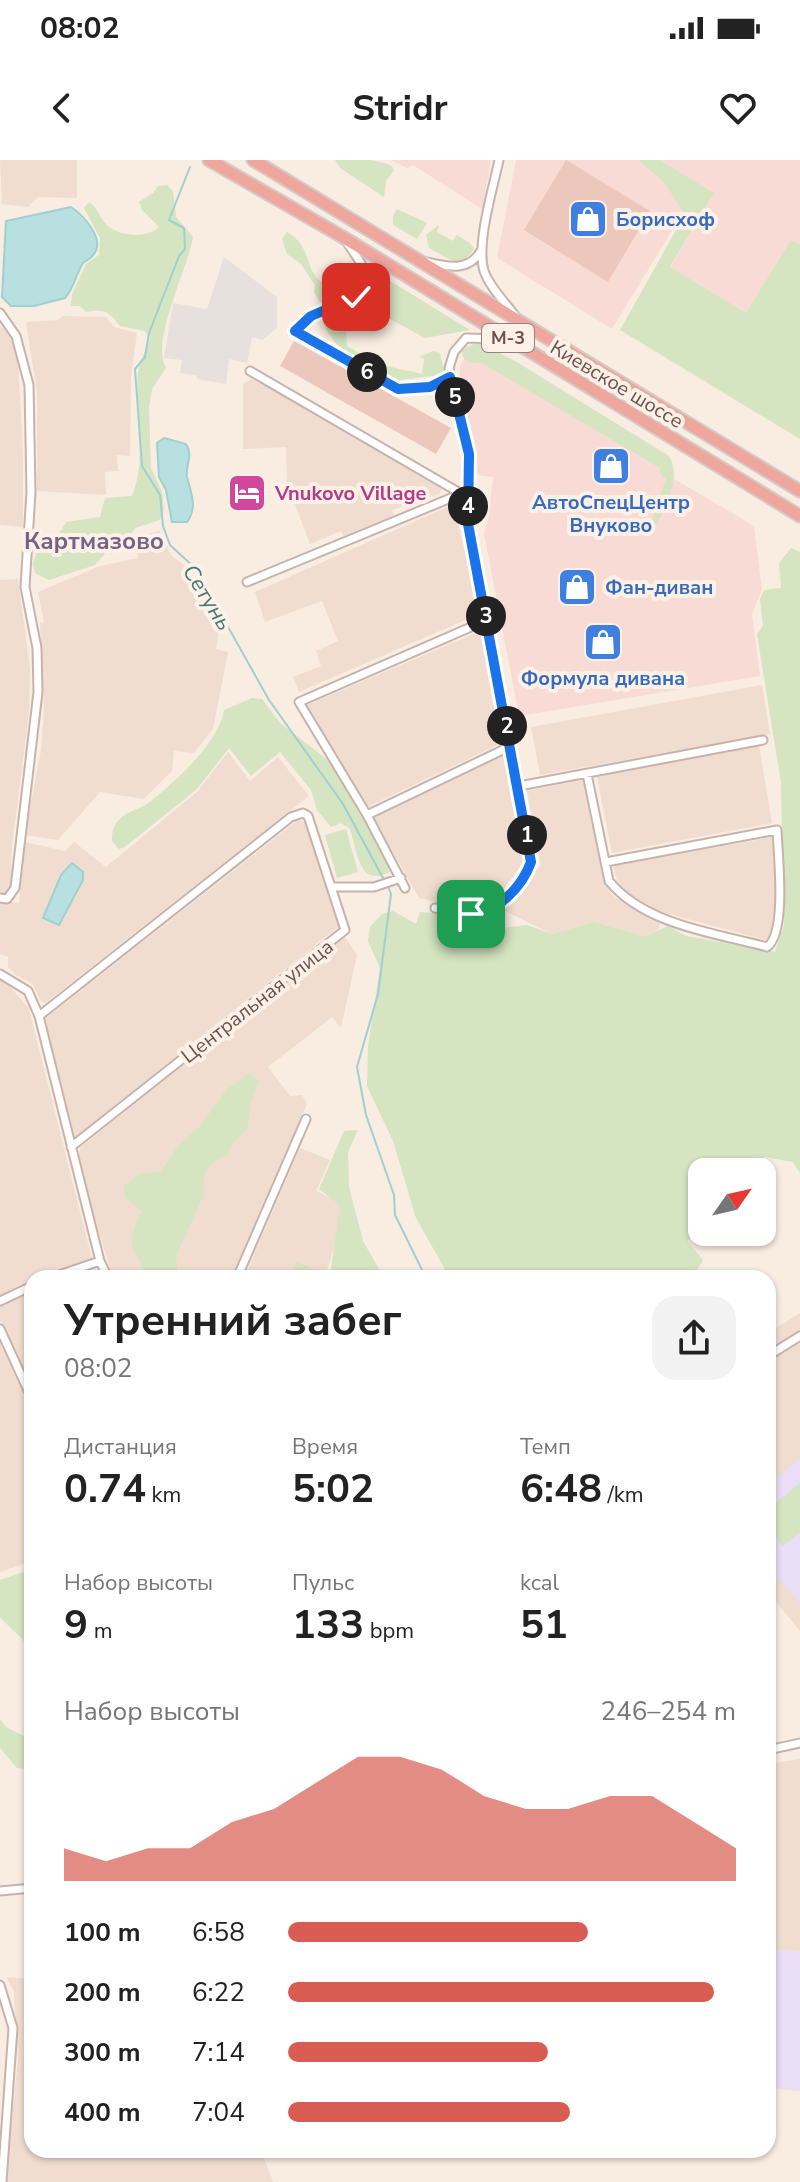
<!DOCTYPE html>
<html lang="ru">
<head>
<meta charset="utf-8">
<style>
	:root { --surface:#fff; --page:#f2f2f2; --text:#222; --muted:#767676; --accent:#d85c51 }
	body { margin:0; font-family:"Nunito Sans",sans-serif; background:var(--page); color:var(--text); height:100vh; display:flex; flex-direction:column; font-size:30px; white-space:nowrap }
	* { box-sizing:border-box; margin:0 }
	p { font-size:26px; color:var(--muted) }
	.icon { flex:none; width:44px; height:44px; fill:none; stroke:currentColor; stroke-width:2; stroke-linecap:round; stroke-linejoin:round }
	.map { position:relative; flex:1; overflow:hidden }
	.panel { position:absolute; left:24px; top:1110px; width:752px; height:888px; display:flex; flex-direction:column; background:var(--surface); border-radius:24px; box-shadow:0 2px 6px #0004 }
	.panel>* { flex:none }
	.needle { width:52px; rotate:56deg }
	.buttons { position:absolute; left:688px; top:998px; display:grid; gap:16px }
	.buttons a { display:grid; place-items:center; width:88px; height:88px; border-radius:16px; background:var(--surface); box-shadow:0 2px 6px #0004; font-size:40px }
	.pin { position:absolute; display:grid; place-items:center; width:68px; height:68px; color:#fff; margin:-34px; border-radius:16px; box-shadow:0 4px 12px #0006 }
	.km { position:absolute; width:40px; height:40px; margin:-20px; border-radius:50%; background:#222; color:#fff; font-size:22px; line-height:40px; text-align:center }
	.round { display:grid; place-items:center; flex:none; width:84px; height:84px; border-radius:24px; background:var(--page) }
	.head { display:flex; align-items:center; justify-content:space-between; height:136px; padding:0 40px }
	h1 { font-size:44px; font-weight:700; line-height:60px }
	.figures { display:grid; grid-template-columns:repeat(3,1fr); gap:12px; height:136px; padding:8px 40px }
	.figures div { display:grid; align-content:center }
	.figures b { font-size:40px; font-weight:700 }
	.figures small { font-size:22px; font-weight:400 }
	.figures p { font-size:22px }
	.chart { height:224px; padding:16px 40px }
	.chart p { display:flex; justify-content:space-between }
	.chart svg { width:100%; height:144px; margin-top:8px; fill:var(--accent); opacity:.7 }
	ul { padding:0 40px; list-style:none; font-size:26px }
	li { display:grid; grid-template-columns:128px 96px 1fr; align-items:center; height:60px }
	li i { height:20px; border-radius:10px; background:var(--accent) }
	.status { display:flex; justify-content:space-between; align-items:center; height:56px; padding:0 40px; background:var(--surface); direction:ltr }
	.status svg { height:22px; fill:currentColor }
	header { display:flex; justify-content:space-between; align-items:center; height:104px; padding:0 40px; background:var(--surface); font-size:36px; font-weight:700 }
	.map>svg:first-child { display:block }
	.residential { fill:#f0ddd0 }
	.commercial { fill:#f9dbd5 }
	.industrial { fill:#e8e0dc }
	.education { fill:#e9def5 }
	.green { fill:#d5e4c1 }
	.water { fill:#b8e0e0; stroke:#9fd0d1; stroke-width:2 }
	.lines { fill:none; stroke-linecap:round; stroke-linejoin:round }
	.stream { stroke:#9fd0d1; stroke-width:2 }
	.building { fill:#ecc7bb }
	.minor-casing { stroke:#c8b3aa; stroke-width:11 }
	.highway-casing { stroke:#d3cbc9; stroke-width:15 }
	.minor { stroke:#fff; stroke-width:7 }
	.highway { stroke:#eea69d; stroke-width:11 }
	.route-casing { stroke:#fff; stroke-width:16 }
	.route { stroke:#1a73e8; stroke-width:10 }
	.labels { text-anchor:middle; stroke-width:8; stroke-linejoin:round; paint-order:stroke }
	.shield { fill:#fdf0e6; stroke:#98817a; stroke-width:2 }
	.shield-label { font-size:18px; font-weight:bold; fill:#6d524b }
	.shop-label { font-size:20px; font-weight:bold; fill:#366cbe; stroke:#fdf0e6; text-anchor:start }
	.street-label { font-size:20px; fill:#6d524b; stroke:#fdf0e6 }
	.hotel-label { font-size:20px; font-weight:bold; fill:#b23c85; stroke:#fdf0e6; text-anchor:start }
	.water-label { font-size:22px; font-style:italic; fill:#447778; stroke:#fdf0e6 }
	.quarter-label { font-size:24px; font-weight:bold; fill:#77638a; stroke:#fdf0e6 }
</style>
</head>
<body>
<div class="status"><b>08:02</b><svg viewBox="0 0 49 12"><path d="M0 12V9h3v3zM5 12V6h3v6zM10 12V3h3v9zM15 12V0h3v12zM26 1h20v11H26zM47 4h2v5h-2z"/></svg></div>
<header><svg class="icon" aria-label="back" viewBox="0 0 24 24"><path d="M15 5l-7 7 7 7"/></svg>Stridr<svg class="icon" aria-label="heart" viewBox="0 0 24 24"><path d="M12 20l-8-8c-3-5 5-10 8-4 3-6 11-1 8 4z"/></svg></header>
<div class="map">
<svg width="800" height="2022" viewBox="0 0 800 2022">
	<rect width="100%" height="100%" fill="#f9ece1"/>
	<path class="residential" d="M0,0H77V38L38,37L28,47L2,44Z
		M63,156L106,157L114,167L137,173L131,216L130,296L117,295L118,311L105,312L106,335L37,331V232L26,162L58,160Z
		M0,166L8,172L18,198L23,294V367L0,365Z
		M251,219L281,235L442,329L439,334L392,350L394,355L343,376L341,371L310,384L287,323L286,287L243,289V224Z
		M454,344L479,454L299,532L293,517L321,506L316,491L338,481L322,441L265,462L255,432Z
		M159,371L172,396L185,406L205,448L219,469L216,489L228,492L213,569L194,593L174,591L172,611L144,639L100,632L58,680L25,675L41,590L44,552L40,463L44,462L38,432L100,406L138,398L136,377Z
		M18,419L30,508L29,553L12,686L10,729L6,734H0V420Z
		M480,471L504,582L367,647L305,546Z
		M762,525L770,574L540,615L531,567Z
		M759,585L772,663L612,693L597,617Z
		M228,592L250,621L278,597L309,636L45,843L41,842L32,823L17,816L8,807V797L0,794V741L19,743L25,682L65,691L74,682L106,707L198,631Z
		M506,594L527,697L492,745L470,750L419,738L373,657Z
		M583,620L605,723L611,734L618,739L661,760L658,770L645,776L594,762L552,774L501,749L541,705L527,631Z
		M298,660L307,663L339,766L75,977L45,859Z
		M773,677L776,740L770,781L658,751L627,732L617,720L613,706Z
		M344,776L357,795L341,868L332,857L268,907L290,936L302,935L307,944L231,1118H113L90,1043L79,994L81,987Z
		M0,820L8,824L29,849L92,1099L47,1112L0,1135Z
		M300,988L330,1000L316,1031L347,1045L325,1117L244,1118Z
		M32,1131V1225L0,1160V1145Z
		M800,1153V1471L768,1432V1173Z
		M0,1183L32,1252V1401L0,1412Z
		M800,1599V1792L768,1789V1604Z
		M6,1817L32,1819V1990H261L273,2022H6L18,1898L14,1831Z"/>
	<path class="commercial" d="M391,0H491L482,49L413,5L407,8Z
		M516,0H800V97L786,88L747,154L670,108L710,40L685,54L680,51L676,64L612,169L497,98Z
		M467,194L661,307V311L754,366L762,430L752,454L760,516L519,556L484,373L489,356L493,317L478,315L460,216V206Z"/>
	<path class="industrial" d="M224,97L277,137V168L262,180L252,177L247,203L229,199L226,224L197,219L196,215L180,213L182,200L164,198L173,143L207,149Z"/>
	<path class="education" d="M800,1298V1443L778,1418L768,1416V1325Z
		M768,1789L800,1792V1931L768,1928Z"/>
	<path class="green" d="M335,0H371L391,5L394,10L386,21L384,37L340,8Z
		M638,0H660L714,33L670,107L746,153L791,80L800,85V279L620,170L685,54L663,21Z
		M167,25L173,31L176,57L193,77C188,108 150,182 166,208L152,229L149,247L151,308L162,332L164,350L160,360L135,368L127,383L120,388L112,385L95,405L49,420L35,413L33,404L41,378L58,376L66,362L100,357L105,338L132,336C148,296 134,254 138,213C139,199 147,191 150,178L145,171L120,166C108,151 106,149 86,152L80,146H71L72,134L86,104L99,95L100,78L84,48L89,42C98,48 98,55 105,63C116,77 148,79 159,67L142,50L139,42L153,33L158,26Z
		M397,49L427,63L417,79L393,65V56Z
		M439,65L437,72L453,81L457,75L470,83L474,89L465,100L455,102L429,88L426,75Z
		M287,72C313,88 303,106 321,122L344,112L351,117C349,135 335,136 320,142L314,133L315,125L301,104L287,94L282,79Z
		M369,108L470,170L425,178L368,147L363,136L370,118Z
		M347,143L349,144L346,152L333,153L334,172H346L347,186L378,204L422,214L424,199L419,197L433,191L440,193L444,211L440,215L392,221L374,210L373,203C346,197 324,179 321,151Z
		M478,182L515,201L669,296C682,316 666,349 654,368L651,362L666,319L660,314V308L480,202C470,205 462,200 461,190Z
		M791,388L800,392V1013L793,1002L765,997L748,1007L745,1012H702V1068L687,1081L703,1100L696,1112L681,1118H450L416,1058L393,981L367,926L368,886L380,808L368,781L370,767L382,754L393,751L416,764L420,752L490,759L501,768L527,765L552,774L594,762L645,776L668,766L686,776L775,792L784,766L781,623L757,474L763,466L760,439L764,430L781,428L779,403Z
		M252,538L262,539L280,563L329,601L393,710C359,731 358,693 350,669L341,663L331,667L317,650L311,630L280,592L251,616L229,588L197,629L125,687L119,689L112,681C112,672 113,665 120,659C127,651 138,650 147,644C172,625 220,582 224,550Z
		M346,669L358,712L337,718L325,675Z
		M250,913L259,921L251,941L247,970L232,984L228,994L210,1005L204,1014L203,1036L176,1096L178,1118H144C145,1106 141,1104 135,1094C128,1082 136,1063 141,1051L125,1037L124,1026L139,1014L160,1012L178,986L201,965L226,930Z
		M358,970L348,992L349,1027L363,1081L379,1109L396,1118H290L297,1102L325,1114L331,1109L340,1045L319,1029L344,971Z
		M800,1323V1372L783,1386L768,1368V1349Z
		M32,1409V1514C28,1476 24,1483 0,1457V1420Z
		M0,1559L6,1567L26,1577L30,1599L27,1609L17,1608L0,1588Z"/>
	<path class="water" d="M71,47C82,54 107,80 93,95C91,99 86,100 83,103C76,114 74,128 65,138L34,146H11L2,137L6,61Z
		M164,278L186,284C194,297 185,304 187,317C191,333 198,347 187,362H172L166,330L159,317L157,283Z
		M72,703L83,712V720L59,765L43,758L61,715Z"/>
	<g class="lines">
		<path class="stream" d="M190,7L169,60L184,68L185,89L179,96L149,173L145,197L135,209L142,306L160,335L163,366L170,385L195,408L269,540L343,644L383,718
			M388,726L391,734L378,834L357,907L366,955L394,1035L395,1055L426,1118"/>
	</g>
	<path class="building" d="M566,0L650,51L608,122L524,70Z
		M294,181L451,268L436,294L280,206Z"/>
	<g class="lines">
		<g class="minor-casing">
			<path id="minor" d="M499,0C493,29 476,83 484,111C490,128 506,143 516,157
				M348,84L362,105L356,137L311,156L295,171L398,229L430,227L450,217
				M427,102C449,107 470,112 482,89
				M0,153L16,176L29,225L31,332L25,427L37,488L38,532L15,728L7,739L0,738
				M250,211L460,333
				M247,422L463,333
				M587,614L609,721C645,765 715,773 767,787C787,773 778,695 777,670L606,702
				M519,626L763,580
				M367,655L511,586
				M332,727H374L401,718
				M405,728L367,655L299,542L487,460
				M435,748C474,755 486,760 514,728C521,720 527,713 531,702L468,364L469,294L449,208L454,192L466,178L504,179
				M0,814L28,831L39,856L100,1101L108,1118
				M39,856L291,657L303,653L308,656L345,770L71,987
				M50,1118L100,1101
				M237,1118L306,959
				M0,1141L32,1126
				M0,1169L32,1239
				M768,1196L800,1176
				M768,1590L800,1583
				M0,1731L32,1728
				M0,1825L13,1868L2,2022"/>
		</g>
		<g class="highway-casing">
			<path id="highway" d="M209,0L341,76L800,356
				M253,0L800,331"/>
		</g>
		<use href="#minor" class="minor"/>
		<use href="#highway" class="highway"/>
	</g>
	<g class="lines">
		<g class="route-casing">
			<path id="route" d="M356,137L311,156L295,171L398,229L430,227L450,217L469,294L468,364L531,702C522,727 498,752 471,754"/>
		</g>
		<use href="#route" class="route"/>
	</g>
	<defs>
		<g id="shop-square" transform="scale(2)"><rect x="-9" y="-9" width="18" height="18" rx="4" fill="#3f7fe0" stroke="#fdf0e6"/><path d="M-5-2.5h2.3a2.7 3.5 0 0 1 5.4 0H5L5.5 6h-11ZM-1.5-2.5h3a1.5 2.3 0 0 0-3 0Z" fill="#fff"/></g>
		<g id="hotel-square" transform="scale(2)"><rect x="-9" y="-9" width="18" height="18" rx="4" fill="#d1479c" stroke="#fdf0e6"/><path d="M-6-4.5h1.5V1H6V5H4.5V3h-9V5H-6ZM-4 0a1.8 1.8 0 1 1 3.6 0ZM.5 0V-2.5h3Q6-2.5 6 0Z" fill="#fff"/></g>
	</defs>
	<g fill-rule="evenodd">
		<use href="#shop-square" x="588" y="59"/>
		<use href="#shop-square" x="611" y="306"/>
		<use href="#hotel-square" x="247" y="333"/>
		<use href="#shop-square" x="577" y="427"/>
		<use href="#shop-square" x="603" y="482"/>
	</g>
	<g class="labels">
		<rect class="shield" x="482" y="164" width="52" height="28" rx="6"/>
		<g class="shield-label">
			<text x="508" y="184">М-3</text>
		</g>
		<g class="shop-label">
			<text x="616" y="66">Борисхоф</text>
			<text x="611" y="349" text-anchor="middle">АвтоСпецЦентр<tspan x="611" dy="23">Внуково</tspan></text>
			<text x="605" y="434">Фан-диван</text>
			<text x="603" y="525" text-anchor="middle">Формула дивана</text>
		</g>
		<g class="street-label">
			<text transform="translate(617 224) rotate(31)" y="7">Киевское шоссе</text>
			<text transform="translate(257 841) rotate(-38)" y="7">Центральная улица</text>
		</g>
		<g class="hotel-label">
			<text x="275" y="340">Vnukovo Village</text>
		</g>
		<g class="water-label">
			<text transform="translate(208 437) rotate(58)" y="8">Сетунь</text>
		</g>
		<g class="quarter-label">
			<text x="94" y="389">Картмазово</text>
		</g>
	</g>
</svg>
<div class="buttons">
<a><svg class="needle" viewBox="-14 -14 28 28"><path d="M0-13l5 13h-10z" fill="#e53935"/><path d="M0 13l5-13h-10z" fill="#767676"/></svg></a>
</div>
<div class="pin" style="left:471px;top:754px;background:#1e9e55"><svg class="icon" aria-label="arrive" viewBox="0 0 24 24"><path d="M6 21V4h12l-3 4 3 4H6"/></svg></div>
<div class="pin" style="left:356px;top:137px;background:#d93025"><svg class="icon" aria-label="check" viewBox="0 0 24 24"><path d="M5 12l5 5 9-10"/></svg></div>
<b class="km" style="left:527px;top:675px">1</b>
<b class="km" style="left:507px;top:566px">2</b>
<b class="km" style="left:486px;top:456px">3</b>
<b class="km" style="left:468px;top:346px">4</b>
<b class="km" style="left:455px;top:237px">5</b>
<b class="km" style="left:367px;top:212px">6</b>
<section class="panel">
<div class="head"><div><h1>Утренний забег</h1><p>08:02</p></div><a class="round"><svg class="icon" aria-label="share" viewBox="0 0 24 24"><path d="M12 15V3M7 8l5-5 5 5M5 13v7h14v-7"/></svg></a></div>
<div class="figures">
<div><p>Дистанция</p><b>0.74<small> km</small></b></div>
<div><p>Время</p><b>5:02</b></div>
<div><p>Темп</p><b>6:48<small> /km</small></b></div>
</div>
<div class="figures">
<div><p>Набор высоты</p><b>9<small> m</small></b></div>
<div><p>Пульс</p><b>133<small> bpm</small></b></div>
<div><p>kcal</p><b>51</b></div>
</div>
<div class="chart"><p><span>Набор высоты</span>246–254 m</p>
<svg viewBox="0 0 160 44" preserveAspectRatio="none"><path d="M0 44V34L10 38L20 34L30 34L40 26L50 22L60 14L70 6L80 6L90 10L100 18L110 22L120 22L130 18L140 18L150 26L160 34V44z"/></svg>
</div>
<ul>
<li><b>100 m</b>6:58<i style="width:67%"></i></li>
<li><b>200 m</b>6:22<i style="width:95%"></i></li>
<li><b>300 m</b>7:14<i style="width:58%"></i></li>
<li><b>400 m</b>7:04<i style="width:63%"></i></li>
</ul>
</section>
</div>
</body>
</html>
